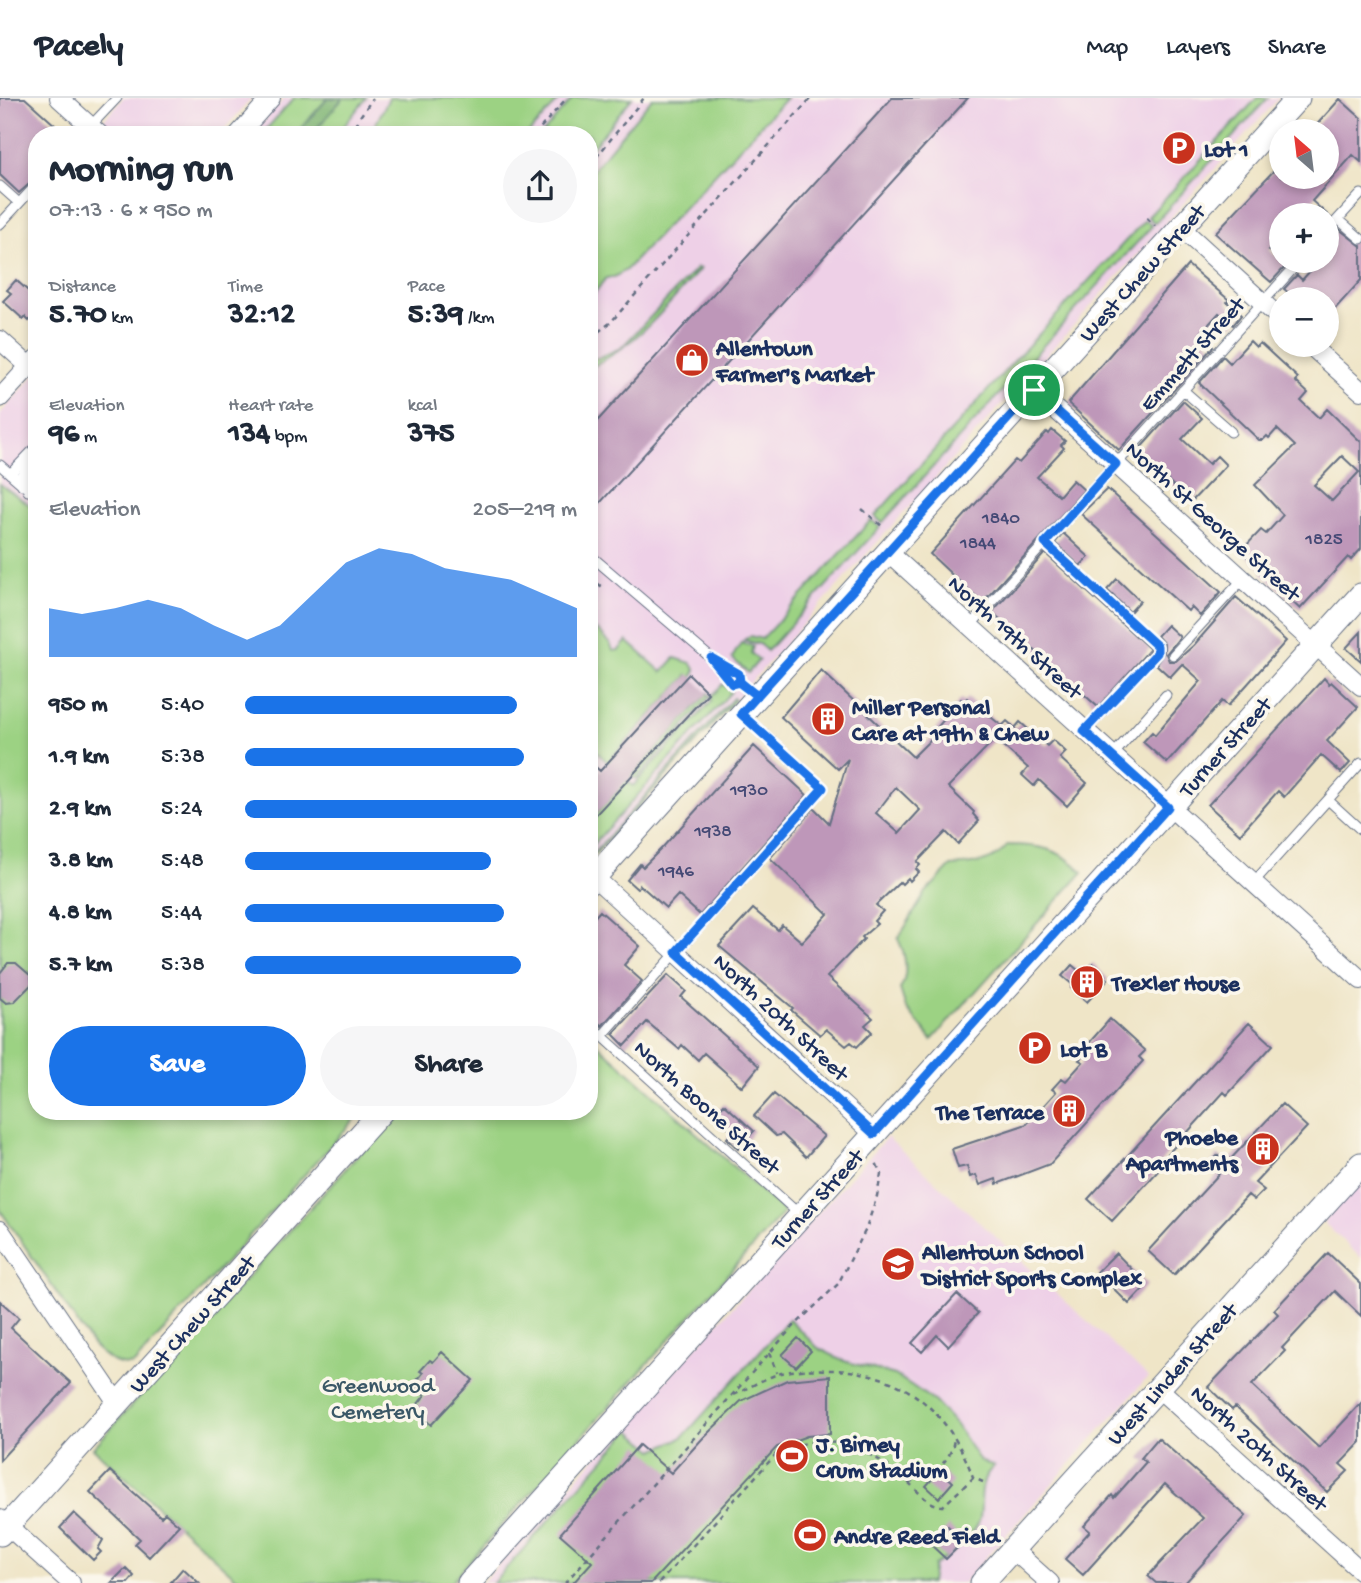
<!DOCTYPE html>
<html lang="en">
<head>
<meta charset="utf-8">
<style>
	:root { --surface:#fff; --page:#f6f6f7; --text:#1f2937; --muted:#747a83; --line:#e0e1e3; --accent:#1a73e8 }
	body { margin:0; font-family:"Gochi Hand",sans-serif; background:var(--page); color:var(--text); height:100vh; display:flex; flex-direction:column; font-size:26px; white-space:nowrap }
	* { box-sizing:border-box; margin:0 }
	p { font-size:23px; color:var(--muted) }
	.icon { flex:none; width:38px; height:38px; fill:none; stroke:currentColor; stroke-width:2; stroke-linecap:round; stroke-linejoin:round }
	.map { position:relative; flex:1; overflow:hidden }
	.details { position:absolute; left:28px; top:28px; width:570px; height:994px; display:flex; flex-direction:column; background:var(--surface); border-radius:28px; box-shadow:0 4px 10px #0003 }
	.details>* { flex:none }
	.needle { width:46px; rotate:332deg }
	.fabs { position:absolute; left:1269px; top:21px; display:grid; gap:14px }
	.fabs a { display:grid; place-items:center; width:70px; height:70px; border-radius:50%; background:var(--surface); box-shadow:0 4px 10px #0003; font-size:35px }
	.pin { position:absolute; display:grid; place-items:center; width:60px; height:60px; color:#fff; margin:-30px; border:4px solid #fff; border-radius:50%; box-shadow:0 2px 7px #0007 }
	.round { display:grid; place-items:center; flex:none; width:74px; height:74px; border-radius:37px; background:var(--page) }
	.headline { display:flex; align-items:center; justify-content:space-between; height:119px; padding:0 21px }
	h1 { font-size:38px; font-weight:700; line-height:52px }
	.metrics { display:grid; grid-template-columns:repeat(3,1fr); gap:10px; height:119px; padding:7px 21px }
	.metrics div { display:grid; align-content:center }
	.metrics b { font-size:30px; font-weight:700 }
	.metrics small { font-size:19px; font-weight:400 }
	.metrics p { font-size:19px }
	.chart { height:196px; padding:14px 21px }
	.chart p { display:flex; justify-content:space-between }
	.chart svg { width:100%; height:126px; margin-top:7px; fill:var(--accent); opacity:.7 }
	.primary-button { display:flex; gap:14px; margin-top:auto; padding:14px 21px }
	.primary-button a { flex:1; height:80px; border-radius:42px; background:var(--accent); color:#fff; font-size:28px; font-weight:700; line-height:80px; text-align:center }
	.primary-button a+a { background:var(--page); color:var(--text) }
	ul { padding:0 21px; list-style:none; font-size:23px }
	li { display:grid; grid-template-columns:112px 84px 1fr; align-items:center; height:52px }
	li i { height:18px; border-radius:9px; background:var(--accent) }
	header { display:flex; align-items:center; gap:42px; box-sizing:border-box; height:98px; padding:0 35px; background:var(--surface); border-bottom:2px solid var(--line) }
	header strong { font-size:33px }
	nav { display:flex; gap:38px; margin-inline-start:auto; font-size:24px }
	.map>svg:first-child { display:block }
	.built { fill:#eed0e7 }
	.green { fill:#9cd283; stroke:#5c8070; stroke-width:2 }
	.forest { fill:#7db471; stroke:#4c7268; stroke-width:2 }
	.building { fill:#be97b9; fill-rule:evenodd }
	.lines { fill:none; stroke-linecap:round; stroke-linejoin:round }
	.service-casing { stroke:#656f83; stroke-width:11 }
	.minor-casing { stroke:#656f83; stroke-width:20 }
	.tertiary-casing { stroke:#656f83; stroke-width:25 }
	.path { stroke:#656f83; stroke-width:2.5; stroke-dasharray:5 5; stroke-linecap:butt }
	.service { stroke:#fff; stroke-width:9 }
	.minor { stroke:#fff; stroke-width:18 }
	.tertiary { stroke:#fff; stroke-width:23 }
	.route-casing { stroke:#fff; stroke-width:14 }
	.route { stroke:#1a73e8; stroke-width:9 }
	.labels { text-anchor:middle; stroke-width:7; stroke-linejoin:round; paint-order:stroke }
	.number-label { font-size:19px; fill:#444975 }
	.poi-label { font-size:23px; font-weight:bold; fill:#1b2f5e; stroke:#fbf7ec; text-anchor:start }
	.street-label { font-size:23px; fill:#1b2f5e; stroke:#fbf7ec }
	.park-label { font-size:23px; fill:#3b5867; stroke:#fbf7ec }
</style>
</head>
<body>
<header>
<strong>Pacely</strong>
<nav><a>Map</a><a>Layers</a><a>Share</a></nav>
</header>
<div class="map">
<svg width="1361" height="1485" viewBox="0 0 1361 1485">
	<rect width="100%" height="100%" fill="#fbf7ec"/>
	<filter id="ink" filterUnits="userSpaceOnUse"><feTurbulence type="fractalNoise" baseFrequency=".0143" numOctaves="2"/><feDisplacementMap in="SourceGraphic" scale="14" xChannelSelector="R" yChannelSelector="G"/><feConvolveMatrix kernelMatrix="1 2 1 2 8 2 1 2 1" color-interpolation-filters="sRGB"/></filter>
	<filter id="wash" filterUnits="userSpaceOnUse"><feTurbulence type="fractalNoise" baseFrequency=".00686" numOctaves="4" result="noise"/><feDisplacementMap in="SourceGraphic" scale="28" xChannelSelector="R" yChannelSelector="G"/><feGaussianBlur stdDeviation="1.57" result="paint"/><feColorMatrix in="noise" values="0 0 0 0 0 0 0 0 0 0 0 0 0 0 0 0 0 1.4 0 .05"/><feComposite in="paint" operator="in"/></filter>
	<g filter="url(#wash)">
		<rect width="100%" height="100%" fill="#efe5c7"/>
		<path class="built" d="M123,0H252L219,37H113L101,25Z
			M285,0H1279L590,762V37H252Z
			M37,274V424L0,390V316Z
			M887,1039L1148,1279L963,1485H482Z
			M1361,1082V1160L1323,1124Z"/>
		<path class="green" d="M294,0H328L295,37H261Z
			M343,0H366L337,37H311Z
			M389,0H561L527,37H370Z
			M573,0H632L590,52V37H541Z
			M652,0H786L626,172L614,179L606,180L590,201V75Z
			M1257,0H1268L1155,125L1148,119Z
			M1145,122L1152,128L882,425L875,418L1015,262Z
			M697,170L700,171C665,211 638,245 590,270V261L598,260L621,250Z
			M0,386L37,412V1013H362L134,1266C117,1270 105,1259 93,1248L0,1112Z
			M871,422L880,429L767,553L759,546L744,542L750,538L762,541Z
			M597,532L610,545L613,553L619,552L627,543L662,574L675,560L691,565L696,572L692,580L688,577L614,657L610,667L594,651L590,644V540Z
			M741,545L753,548L751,555L759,562L748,575L732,560Z
			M723,586L731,594L590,750V723L619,691V676L633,688L711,604L712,598Z
			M708,595L710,599L637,680H631L629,677L634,676Z
			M733,600L735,602L590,762V759Z
			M1008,747C1040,747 1059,750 1083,774L932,942L906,910L900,891C909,876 906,857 898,841L926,794L951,768C974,766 993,766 1008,747Z
			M590,939L784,1114L450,1485H242L93,1350L398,1013H590Z
			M789,1221L818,1250L844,1263L895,1277L911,1287L935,1304L956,1327L980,1363L994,1368C977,1384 983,1400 980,1420C977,1435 948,1460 934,1467L931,1485H493L630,1332L654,1352L683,1339Z"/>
		<path class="forest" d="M328,0H343L311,37H295Z"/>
		<g id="blocks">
			<path class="building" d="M0,0H25L66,37H37V79L19,95L0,77Z
				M892,0H968L590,416V331Z
				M1340,1L1361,20V64L1353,57L1312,103L1330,119L1326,123V117H1281V139L1269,152L1287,167L1271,184L1215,135L1281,65V79H1326V33H1311Z
				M1339,131L1361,148V182L1326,221V201H1296L1284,191L1297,177L1302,182L1319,163H1326V141Z
				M1188,167L1229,202L1227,204L1241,217L1233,227L1219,215L1209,226L1200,236L1213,249L1119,352L1068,305Z
				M16,182L37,201V214L29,223L25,219L23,221L3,203L11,195L7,192Z
				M1250,243L1256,249L1260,245L1298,280L1295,283L1308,295L1301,303L1319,320L1327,311L1361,344V451L1351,462L1348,459L1300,511L1261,475L1263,472L1241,453L1261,432L1266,436L1283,417L1255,387L1295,348L1277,331L1269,340L1267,338L1263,342H1259L1199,285L1223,258L1230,265ZM1342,358L1359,374L1332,403L1314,387Z
				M1183,303L1202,320L1182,341L1209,366L1217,358L1226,367L1191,404L1137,354Z
				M1052,332L1065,343L1061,347L1064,350L1037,379L1059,398L1073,382L1084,392L982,505L930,456L1015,362L1019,365L1047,334L1049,336Z
				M1107,391L1221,494L1200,518L1191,509L1188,513L1081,416Z
				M1063,435L1089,459L1080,468L1055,445Z
				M1045,455L1150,551L1098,609L992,514Z
				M1117,481L1140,503L1130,514L1107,492Z
				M1236,499L1286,543L1228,608L1222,603L1167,665L1143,644L1152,634L1155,637L1201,583L1182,566L1170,579L1156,566L1164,555V546L1157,538L1167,527L1180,539L1166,556L1169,563H1176L1194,547Z
				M1361,534V563L1346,550Z
				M821,572L913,659L932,640L930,638L961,601L964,603L967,600L1002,628L1007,623L1015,630L1020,624L1047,648L1053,642L1066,654L1060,660L1087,685L1067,708L1039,682L1034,688L1022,677L1028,670L995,641L948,689L974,714L973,716L979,723L958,746L946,734L917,764L920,767L916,771L919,774L910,783L908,780L902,786L900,784L876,807L883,813L874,823L877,826L862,839L864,841L827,879L873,920L865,927L872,934L857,949L851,944L846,948L826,931L820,937L791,912L793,910L719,848L753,811L778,832L782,827L802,844L828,816L770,760L814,710L829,725L848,661L838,671L781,619ZM896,689L920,712L899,735L876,715Z
				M689,576L708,595L590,723V664L600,673Z
				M1324,580L1329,586L1331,584L1358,609L1327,643L1350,665L1341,675L1321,657L1284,699L1278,693L1240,736L1208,707Z
				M754,648L807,697L700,817L678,797L666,810L640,787L637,791L627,782L640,766L643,769L662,750Z
				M600,813L640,848L624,867L642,883L602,928L590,917V824Z
				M8,865H16L31,878L32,886L14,904L6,905L0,900V875Z
				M1093,865L1108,881L1087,904L1071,890L1073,887L1062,878L1072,867L1080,874L1083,870L1086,872Z
				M668,877L686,893L681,899L759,968L742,989L704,955L698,962L682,947L679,951L647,924L625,948L613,936Z
				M1110,921L1145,953L1139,959L1143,963L1050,1066L997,1086L996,1081L980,1087L976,1077L970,1079L967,1068L958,1070L952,1051L1027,1026L1056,994L1052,991L1062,980L1066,983L1083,964L1079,962L1091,949L1088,946Z
				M1249,925L1273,947L1227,997L1224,994L1156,1069L1159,1072L1112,1123L1088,1101Z
				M774,996L824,1038L806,1059L782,1036L776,1038L754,1018Z
				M724,1006L754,1033L738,1051L727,1040L733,1034L714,1017Z
				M1282,1006L1307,1029L1255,1085L1264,1092L1254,1102L1248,1097L1174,1177L1148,1153L1219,1076L1209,1067L1218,1057L1227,1065Z
				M1116,1155L1147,1187L1129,1206L1097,1174Z
				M1328,1155L1361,1186V1218L1335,1193L1282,1250L1285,1253L1252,1287L1319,1350L1361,1305V1344L1340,1366L1348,1373L1327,1394L1241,1314L1235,1309L1232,1312L1208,1289L1278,1216L1274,1212Z
				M957,1196L978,1215L948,1248L937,1237L922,1254L912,1245Z
				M0,1203L19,1220L11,1230L71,1285L0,1362Z
				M798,1240L811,1253L796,1269L782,1257Z
				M442,1254L473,1282L431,1327L414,1311L425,1297L414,1286L423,1275L420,1273L430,1262L433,1264Z
				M830,1278V1336L807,1338L777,1349L651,1485H573L592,1464L560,1436L639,1347L671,1375L703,1340L741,1303L787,1282Z
				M1158,1340L1246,1418L1185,1485H1156L1148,1478L1203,1420L1165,1386L1083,1477L1065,1461L1090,1433L1084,1428L1112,1397L1114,1400L1146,1364L1141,1360Z
				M940,1372L953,1384L939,1400L926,1388Z
				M110,1373L161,1419L165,1415L179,1427L149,1459L135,1446L140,1441L90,1394Z
				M74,1415L103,1442L98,1451L101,1454L93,1462L60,1430Z
				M948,1428L964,1443L946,1461L930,1446Z
				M126,1470L134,1478L128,1485H111Z
				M183,1470L199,1485H170Z"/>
		</g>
	</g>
	<g filter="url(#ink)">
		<use href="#blocks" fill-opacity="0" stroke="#656f83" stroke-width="2"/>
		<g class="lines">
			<g class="service-casing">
				<path id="service" d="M82,37L117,0
					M0,88L19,105
					M1338,121L1361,141
					M0,126L37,86
					M1326,134L1361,96
					M1183,292L1231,334
					M0,367L37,399
					M10,376L37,348
					M17,382L37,360
					M22,387L37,372
					M28,393L37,384
					M1045,445L1157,548V555L1085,633
					M590,457L711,560L739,576L740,584L757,599
					M969,529L1300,163
					M1173,557L1243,481
					M715,564L732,586L740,584
					M1112,658L1166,597
					M1328,702L1361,732
					M1253,785L1361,665
					M590,927L799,1116
					M602,938L823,690L743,617"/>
			</g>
			<g class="minor-casing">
				<path id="minor" d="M59,0L100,37
					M238,37L271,0
					M1181,130L1281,221
					M0,242L29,268
					M1310,247L1361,293
					M1034,292L1361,588
					M0,300L37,260
					M888,454L1361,882
					M594,779L874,1036
					M0,1132L118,1306
					M1158,1290L1361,1473
					M0,1421L71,1485
					M1012,1451L1050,1485"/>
			</g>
			<g class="tertiary-casing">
				<path id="tertiary" d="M590,784L1298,0
					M0,1436L382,1013
					M469,1485L1361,497
					M982,1485L1361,1066"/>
			</g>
			<path class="path" d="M353,37L359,20L373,0
				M534,37L567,0
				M590,67L644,0
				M1147,120L1155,128
				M590,240L610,225L811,0
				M862,411L883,429
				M590,479L602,489
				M769,1255L777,1275
				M734,1297C748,1290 763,1281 778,1276C794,1271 814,1271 831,1272C903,1273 949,1313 973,1379
				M908,1384C930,1379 953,1364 954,1339
				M565,1485L790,1232L838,1186L866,1131L877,1098L881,1076L875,1062
				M659,1485L777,1355C826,1330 871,1350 909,1385C920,1395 928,1407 943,1408L973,1380L983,1384"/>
			<use href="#service" class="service"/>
			<use href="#minor" class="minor"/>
			<use href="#tertiary" class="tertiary"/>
		</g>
	</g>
	<g class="lines" filter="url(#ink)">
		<g class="route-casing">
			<path id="route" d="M1034,292L757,598L740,584L739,576L711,560L732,586L740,584L741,586L757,598L741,616L823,690L676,854L874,1036L1168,709L1084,633L1157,555V548L1045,445L1116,366L1034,292"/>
		</g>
		<use href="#route" class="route"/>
	</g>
	<defs>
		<g id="parking-disc" transform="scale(1.75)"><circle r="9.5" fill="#c8321e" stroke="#fbf7ec"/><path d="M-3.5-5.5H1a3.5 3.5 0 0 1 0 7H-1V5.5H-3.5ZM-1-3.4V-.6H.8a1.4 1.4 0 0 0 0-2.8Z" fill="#fff"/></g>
		<g id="shop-disc" transform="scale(1.75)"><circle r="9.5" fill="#c8321e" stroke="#fbf7ec"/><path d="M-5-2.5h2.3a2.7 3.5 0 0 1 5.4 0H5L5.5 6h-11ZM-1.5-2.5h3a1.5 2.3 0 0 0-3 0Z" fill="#fff"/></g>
		<g id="building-disc" transform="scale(1.75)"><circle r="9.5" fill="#c8321e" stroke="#fbf7ec"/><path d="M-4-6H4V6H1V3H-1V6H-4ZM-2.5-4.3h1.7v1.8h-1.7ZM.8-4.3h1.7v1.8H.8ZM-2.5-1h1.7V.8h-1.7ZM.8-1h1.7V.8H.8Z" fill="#fff"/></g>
		<g id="school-disc" transform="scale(1.75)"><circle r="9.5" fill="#c8321e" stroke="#fbf7ec"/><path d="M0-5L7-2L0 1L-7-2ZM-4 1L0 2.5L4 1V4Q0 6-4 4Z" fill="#fff"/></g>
		<g id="stadium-disc" transform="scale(1.75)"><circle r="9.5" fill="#c8321e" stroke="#fbf7ec"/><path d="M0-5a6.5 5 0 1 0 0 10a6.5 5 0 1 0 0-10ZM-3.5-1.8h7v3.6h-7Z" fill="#fff"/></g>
	</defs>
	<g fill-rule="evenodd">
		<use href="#parking-disc" x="1179" y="50"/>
		<use href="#shop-disc" x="692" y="262"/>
		<use href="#building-disc" x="828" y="621"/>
		<use href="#building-disc" x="1087" y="884"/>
		<use href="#parking-disc" x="1035" y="950"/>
		<use href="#building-disc" x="1069" y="1013"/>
		<use href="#building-disc" x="1263" y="1051"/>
		<use href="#school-disc" x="898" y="1166"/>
		<use href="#stadium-disc" x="792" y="1358"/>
		<use href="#stadium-disc" x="810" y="1437"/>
	</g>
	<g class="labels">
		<g class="number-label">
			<text x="1001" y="425">1840</text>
			<text x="1324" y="446">1825</text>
			<text x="978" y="450">1844</text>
			<text x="749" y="697">1930</text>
			<text x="713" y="738">1938</text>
			<text x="676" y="778">1946</text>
		</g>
		<g class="poi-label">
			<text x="1204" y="58">Lot 1</text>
			<text x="716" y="257">Allentown<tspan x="716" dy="26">Farmer's Market</tspan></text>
			<text x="852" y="616">Miller Personal<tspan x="852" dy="26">Care at 19th &amp; Chew</tspan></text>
			<text x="1112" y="892">Trexler House</text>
			<text x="1060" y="958">Lot B</text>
			<text x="1044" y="1021" text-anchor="end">The Terrace</text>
			<text x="1238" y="1046" text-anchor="end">Phoebe<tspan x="1238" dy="26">Apartments</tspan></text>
			<text x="922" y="1161">Allentown School<tspan x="922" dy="26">District Sports Complex</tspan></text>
			<text x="816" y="1353">J. Birney<tspan x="816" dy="26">Crum Stadium</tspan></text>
			<text x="834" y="1445">Andre Reed Field</text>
		</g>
		<g class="street-label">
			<text transform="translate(1141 174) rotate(-48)" y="8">West Chew Street</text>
			<text transform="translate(1191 255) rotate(-48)" y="8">Emmett Street</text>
			<text transform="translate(1214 422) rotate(42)" y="8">North St George Street</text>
			<text transform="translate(1016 538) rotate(42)" y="8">North 19th Street</text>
			<text transform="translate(1224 648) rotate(-48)" y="8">Turner Street</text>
			<text transform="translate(782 918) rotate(43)" y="8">North 20th Street</text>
			<text transform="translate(708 1008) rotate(42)" y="8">North Boone Street</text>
			<text transform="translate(816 1100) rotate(-48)" y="8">Turner Street</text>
			<text transform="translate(191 1225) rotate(-48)" y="8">West Chew Street</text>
			<text transform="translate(1171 1275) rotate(-48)" y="8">West Linden Street</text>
			<text transform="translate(1260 1349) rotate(42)" y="8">North 20th Street</text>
		</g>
		<g class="park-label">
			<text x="378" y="1294">Greenwood<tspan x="378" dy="26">Cemetery</tspan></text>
		</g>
	</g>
</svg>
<div class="fabs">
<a><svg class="needle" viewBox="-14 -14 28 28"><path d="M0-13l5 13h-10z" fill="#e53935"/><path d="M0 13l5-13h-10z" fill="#747a83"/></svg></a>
<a>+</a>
<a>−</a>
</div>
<div class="pin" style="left:1034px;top:292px;background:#1e9e55"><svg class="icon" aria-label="arrive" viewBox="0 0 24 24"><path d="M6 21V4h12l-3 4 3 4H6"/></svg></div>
<section class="details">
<div class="headline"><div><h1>Morning run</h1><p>07:13 · 6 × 950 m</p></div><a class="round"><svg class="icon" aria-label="share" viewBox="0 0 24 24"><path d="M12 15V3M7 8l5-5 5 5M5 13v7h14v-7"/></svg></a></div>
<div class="metrics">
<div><p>Distance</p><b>5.70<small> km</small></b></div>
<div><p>Time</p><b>32:12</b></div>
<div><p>Pace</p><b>5:39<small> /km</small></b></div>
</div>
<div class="metrics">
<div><p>Elevation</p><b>96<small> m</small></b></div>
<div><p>Heart rate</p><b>134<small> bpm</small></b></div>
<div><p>kcal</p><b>375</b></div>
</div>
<div class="chart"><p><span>Elevation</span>205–219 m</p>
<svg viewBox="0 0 160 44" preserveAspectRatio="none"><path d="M0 44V27L10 29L20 27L30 24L40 27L50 33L60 38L70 33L80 22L90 11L100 6L110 8L120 13L130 15L140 17L150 22L160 27V44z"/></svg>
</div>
<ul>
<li><b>950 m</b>5:40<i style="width:82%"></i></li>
<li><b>1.9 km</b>5:38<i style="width:84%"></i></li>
<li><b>2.9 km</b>5:24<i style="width:100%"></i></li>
<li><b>3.8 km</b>5:48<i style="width:74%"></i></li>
<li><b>4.8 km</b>5:44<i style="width:78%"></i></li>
<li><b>5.7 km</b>5:38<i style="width:83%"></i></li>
</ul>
<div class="primary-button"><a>Save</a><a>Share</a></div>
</section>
</div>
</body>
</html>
